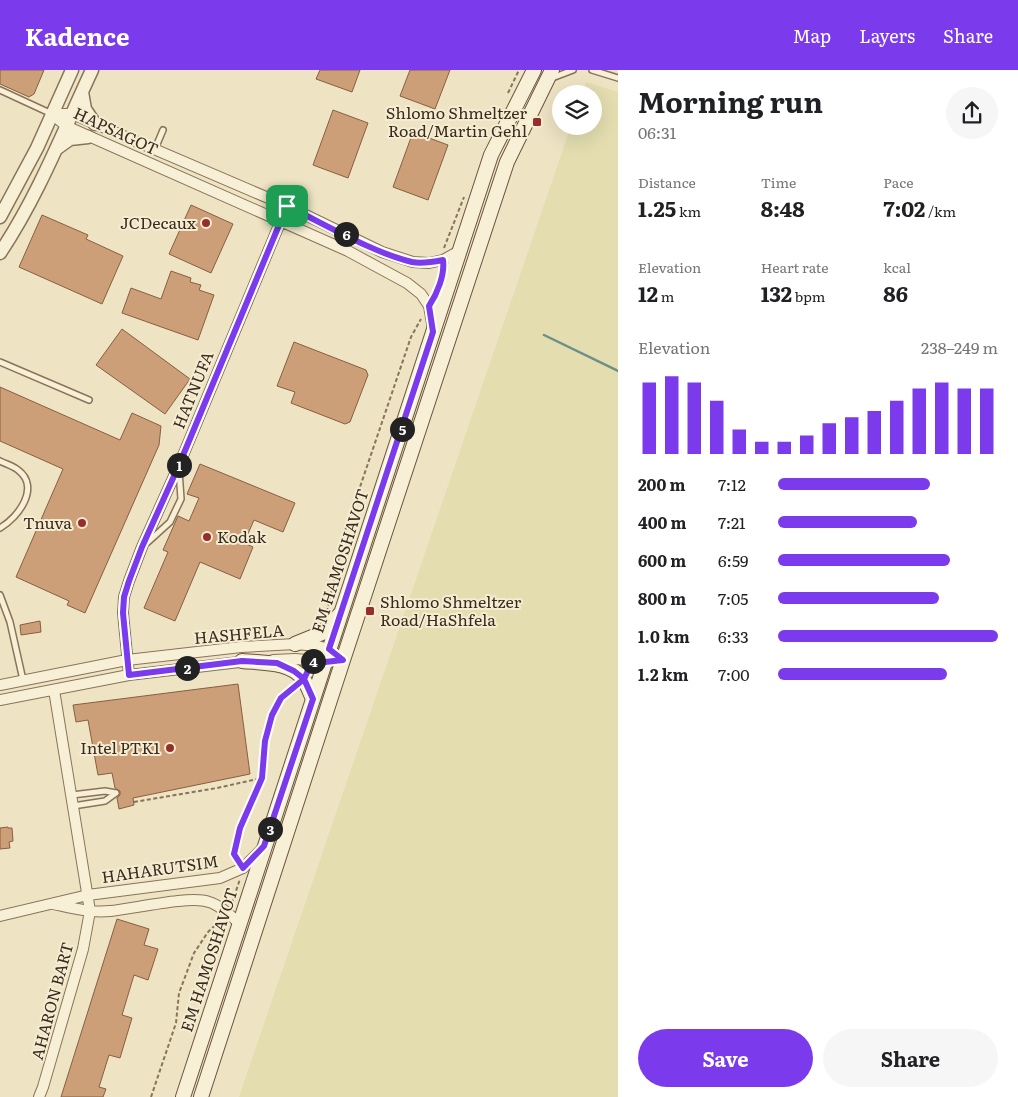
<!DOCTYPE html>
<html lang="en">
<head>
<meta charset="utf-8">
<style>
	:root { --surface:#fff; --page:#f6f6f6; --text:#202124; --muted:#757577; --accent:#7c3aed }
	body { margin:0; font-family:Literata,serif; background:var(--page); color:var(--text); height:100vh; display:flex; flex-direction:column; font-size:19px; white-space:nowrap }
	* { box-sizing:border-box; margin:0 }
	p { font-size:16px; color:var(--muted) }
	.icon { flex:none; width:28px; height:28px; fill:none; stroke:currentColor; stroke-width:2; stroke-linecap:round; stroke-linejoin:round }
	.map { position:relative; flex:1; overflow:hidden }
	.side { display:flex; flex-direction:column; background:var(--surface); width:400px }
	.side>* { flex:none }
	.tools { position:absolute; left:552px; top:15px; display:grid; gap:10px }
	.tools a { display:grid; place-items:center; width:50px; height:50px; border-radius:50%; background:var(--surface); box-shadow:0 5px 20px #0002; font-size:25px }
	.pin { position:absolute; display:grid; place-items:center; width:42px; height:42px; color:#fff; margin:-21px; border-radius:10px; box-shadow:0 2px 8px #0006 }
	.km { position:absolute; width:25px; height:25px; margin:-12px; border-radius:50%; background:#222; color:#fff; font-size:14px; line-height:25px; text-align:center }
	.round { display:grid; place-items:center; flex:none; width:52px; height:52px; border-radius:26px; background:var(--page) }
	.overview { display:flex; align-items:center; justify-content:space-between; height:85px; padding:0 20px }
	h1 { font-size:28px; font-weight:700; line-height:38px }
	.metrics { display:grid; grid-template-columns:repeat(3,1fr); gap:8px; height:85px; padding:5px 20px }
	.metrics div { display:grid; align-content:center }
	.metrics b { font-size:21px; font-weight:700 }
	.metrics small { font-size:14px; font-weight:400 }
	.metrics p { font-size:14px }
	.chart { height:140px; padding:10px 20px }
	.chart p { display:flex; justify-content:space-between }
	.chart svg { width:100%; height:90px; margin-top:5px; stroke:var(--accent); stroke-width:6 }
	.cta { display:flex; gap:10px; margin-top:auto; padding:10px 20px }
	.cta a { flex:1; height:58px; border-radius:30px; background:var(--accent); color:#fff; font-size:20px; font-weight:700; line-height:58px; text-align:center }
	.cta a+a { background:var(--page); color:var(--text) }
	ul { padding:0 20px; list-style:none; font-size:16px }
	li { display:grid; grid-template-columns:80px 60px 1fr; align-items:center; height:38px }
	li i { height:12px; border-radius:6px; background:var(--accent) }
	header { display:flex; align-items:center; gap:30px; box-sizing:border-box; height:70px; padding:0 25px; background:var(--accent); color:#fff }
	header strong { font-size:24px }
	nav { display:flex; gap:28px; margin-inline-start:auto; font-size:18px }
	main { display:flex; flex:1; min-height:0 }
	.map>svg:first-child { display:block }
	.farmland { fill:#e3ddb0 }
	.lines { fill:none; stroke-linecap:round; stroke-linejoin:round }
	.stream { stroke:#6c8f87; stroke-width:2.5 }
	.building { fill:#cc9f79; stroke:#875f40 }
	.service-casing { stroke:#88745a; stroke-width:8 }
	.minor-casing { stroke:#88745a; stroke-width:12 }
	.tertiary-casing { stroke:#88745a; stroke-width:15 }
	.secondary-casing { stroke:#69553d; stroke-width:16 }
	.path { stroke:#88745a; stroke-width:2; stroke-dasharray:4 2.5; stroke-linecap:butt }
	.service { stroke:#f8f0d6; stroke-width:5 }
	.minor { stroke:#f8f0d6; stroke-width:10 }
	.tertiary { stroke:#f8f0d6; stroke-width:12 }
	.secondary { stroke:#f8f0d6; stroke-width:14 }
	.route-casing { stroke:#fff; stroke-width:10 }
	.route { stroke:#7c3aed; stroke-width:6 }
	.poi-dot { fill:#962e2a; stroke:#f5ecd2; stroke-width:2 }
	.labels { text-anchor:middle; stroke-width:4; stroke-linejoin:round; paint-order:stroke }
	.poi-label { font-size:16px; fill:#382b1e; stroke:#f5ecd2; text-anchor:end }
	.street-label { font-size:16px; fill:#382b1e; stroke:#f5ecd2 }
</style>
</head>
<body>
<header>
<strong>Kadence</strong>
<nav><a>Map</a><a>Layers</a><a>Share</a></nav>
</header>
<main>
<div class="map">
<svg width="618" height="1027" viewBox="0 0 618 1027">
	<rect width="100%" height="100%" fill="#eee3c3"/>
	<path class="farmland" d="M586,12L618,22V1027H239L571,56H594V24H582Z"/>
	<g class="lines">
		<path class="stream" d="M544,265L618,301"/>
	</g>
	<path class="building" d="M0,0H44L34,24L29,27L0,14Z
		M320,0H360L352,22L316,9Z
		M410,0H450L435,39L400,26Z
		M333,40L368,53L348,108L313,95Z
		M413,62L448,75L428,130L393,117Z
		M191,135L233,154L211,203L169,184Z
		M42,145L88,165L86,169L123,186L102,234L19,197Z
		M171,201L191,208L190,212L201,215L199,220L214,225L198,270L122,243L131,218L161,229Z
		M122,259L190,309L165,344L96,295Z
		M294,272L366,300L368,305L350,352L345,354L291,333L295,322L277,316Z
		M0,317L120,370L132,343L161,356L159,375L85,543L67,535L69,531L16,507L63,399L0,371Z
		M200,394L295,433L283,462L254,450L244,473L253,477L240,509L200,492L175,551L144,538L168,482L163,480L178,446L189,451L199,428L187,424Z
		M40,551L41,562L21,565L20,555Z
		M238,614L250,704L133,728L134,735L119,739L117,728L120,725V721L115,718L112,703L98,705L88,650L76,652L73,635Z
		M8,757V758H12L13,771L9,772L10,778L0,779V758Z
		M117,849L149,859L144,875L158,879L148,910L134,905L122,945L132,948L120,988L109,985L99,1017L106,1019L103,1027H61Z"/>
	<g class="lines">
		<g class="service-casing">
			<path id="service" d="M592,0L618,8
				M552,8L573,0
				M0,20L52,44
				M155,79L163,60
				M0,292L89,330
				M0,391C6,394 13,396 18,400C41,417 18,448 0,458
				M148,472L170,452L181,429L179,400
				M0,525L10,552L23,610
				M72,725L105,721L116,723
				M73,736L105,731L116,723"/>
		</g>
		<g class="minor-casing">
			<path id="minor" d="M52,44L66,56L348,181L407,213L421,224L429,236L433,259
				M52,44H71L77,46L287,136L382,182L413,192L429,193L443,190L461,180
				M273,590L295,589L330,592
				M129,605L123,543L124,527L129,511L142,477L179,395L287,136
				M0,615L127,590L241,577L295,574L318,576L329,579L343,590
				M0,630L129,605L248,591
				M53,834C72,838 90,843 110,841C133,839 190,825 209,832C220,835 231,846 240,854
				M0,846L88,825L220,808L243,798L264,777
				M39,1027L43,1017L83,879L90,841L54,620"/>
		</g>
		<g class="tertiary-casing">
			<path id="tertiary" d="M82,22L85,39L95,54
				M56,79L70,69L88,67
				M0,147L37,78L72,0
				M0,183C38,126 63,62 92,0"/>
		</g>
		<g class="secondary-casing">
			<path id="secondary" d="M295,574L322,563L340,544
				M242,591C262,593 291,591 304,610C308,616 310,623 313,629
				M183,1027L491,85L534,0
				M201,1027L343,590L507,92L552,0"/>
		</g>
		<path class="path" d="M508,23L519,0
			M444,178L464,127
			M327,542L344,464L411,267L421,249
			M134,732L217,718L262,708
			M237,789L234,784L240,758L262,708L265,671L272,645L281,628L296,616
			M232,833L240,809
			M151,1027L176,953L179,923L194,883L208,862L222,849"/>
		<use href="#service" class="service"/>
		<use href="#minor" class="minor"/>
		<use href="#tertiary" class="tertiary"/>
		<use href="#secondary" class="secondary"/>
	</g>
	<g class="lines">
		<g class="route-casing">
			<path id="route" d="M287,136L179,395L142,477L129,511L124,527L123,543L129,605L242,591L277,593L294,601L304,609L313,629L264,776L243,798L234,784L240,758L262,708L265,671L272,645L281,628L304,609L313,590L325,592L343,590L329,579L433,262L429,236C437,224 445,205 443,190C433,192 422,194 412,192C371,182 325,154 287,136"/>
		</g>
		<use href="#route" class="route"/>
	</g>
	<g class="poi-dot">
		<rect x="532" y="47" width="10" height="10" rx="2.5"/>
		<circle cx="206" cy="153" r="5"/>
		<circle cx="82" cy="453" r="5"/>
		<circle cx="207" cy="467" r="5"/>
		<rect x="365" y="536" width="10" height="10" rx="2.5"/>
		<circle cx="170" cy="678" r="5"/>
	</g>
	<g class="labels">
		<g class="poi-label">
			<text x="527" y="49">Shlomo Shmeltzer<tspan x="527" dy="18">Road/Martin Gehl</tspan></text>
			<text x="196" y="159">JCDecaux</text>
			<text x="72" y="459">Tnuva</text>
			<text x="217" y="473" text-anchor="start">Kodak</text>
			<text x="380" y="538" text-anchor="start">Shlomo Shmeltzer<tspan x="380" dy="18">Road/HaShfela</tspan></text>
			<text x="160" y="684">Intel PTK1</text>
		</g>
		<g class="street-label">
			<text transform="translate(116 61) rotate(25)" y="6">HAPSAGOT</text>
			<text transform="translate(193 320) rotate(-68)" y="6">HATNUFA</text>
			<text transform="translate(340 491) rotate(-72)" y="6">EM HAMOSHAVOT</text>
			<text transform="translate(239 564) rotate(-5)" y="6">HASHFELA</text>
			<text transform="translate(160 799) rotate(-8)" y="6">HAHARUTSIM</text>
			<text transform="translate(209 890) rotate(-72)" y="6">EM HAMOSHAVOT</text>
			<text transform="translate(52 931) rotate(-75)" y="6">AHARON BART</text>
		</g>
	</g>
</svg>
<div class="tools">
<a><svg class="icon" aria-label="layers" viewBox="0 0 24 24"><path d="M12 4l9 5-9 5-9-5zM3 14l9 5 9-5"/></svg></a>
</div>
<div class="pin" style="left:287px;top:136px;background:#1e9e55"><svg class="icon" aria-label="arrive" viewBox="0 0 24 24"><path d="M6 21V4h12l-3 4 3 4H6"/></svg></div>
<b class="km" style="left:179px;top:395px">1</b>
<b class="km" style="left:187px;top:598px">2</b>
<b class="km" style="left:270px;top:759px">3</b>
<b class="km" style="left:313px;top:591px">4</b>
<b class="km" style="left:402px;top:359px">5</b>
<b class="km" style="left:346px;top:164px">6</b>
</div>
<section class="side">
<div class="overview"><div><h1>Morning run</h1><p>06:31</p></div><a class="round"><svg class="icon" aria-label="share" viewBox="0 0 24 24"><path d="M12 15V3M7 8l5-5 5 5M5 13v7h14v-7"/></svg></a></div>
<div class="metrics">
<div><p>Distance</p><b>1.25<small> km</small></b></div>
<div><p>Time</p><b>8:48</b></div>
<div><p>Pace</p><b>7:02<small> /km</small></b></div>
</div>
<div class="metrics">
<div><p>Elevation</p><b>12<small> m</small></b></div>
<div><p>Heart rate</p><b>132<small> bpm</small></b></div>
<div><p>kcal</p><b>86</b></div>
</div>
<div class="chart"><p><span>Elevation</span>238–249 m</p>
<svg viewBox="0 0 160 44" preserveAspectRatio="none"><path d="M5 44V9M15 44V6M25 44V9M35 44V18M45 44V32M55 44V38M65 44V38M75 44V35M85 44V29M95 44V26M105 44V23M115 44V18M125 44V12M135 44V9M145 44V12M155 44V12"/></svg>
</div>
<ul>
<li><b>200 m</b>7:12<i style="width:69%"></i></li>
<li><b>400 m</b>7:21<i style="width:63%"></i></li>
<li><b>600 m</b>6:59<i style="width:78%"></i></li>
<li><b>800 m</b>7:05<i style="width:73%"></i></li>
<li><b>1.0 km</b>6:33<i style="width:100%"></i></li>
<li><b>1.2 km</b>7:00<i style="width:77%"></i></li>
</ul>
<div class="cta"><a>Save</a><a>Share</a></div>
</section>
</main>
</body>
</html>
